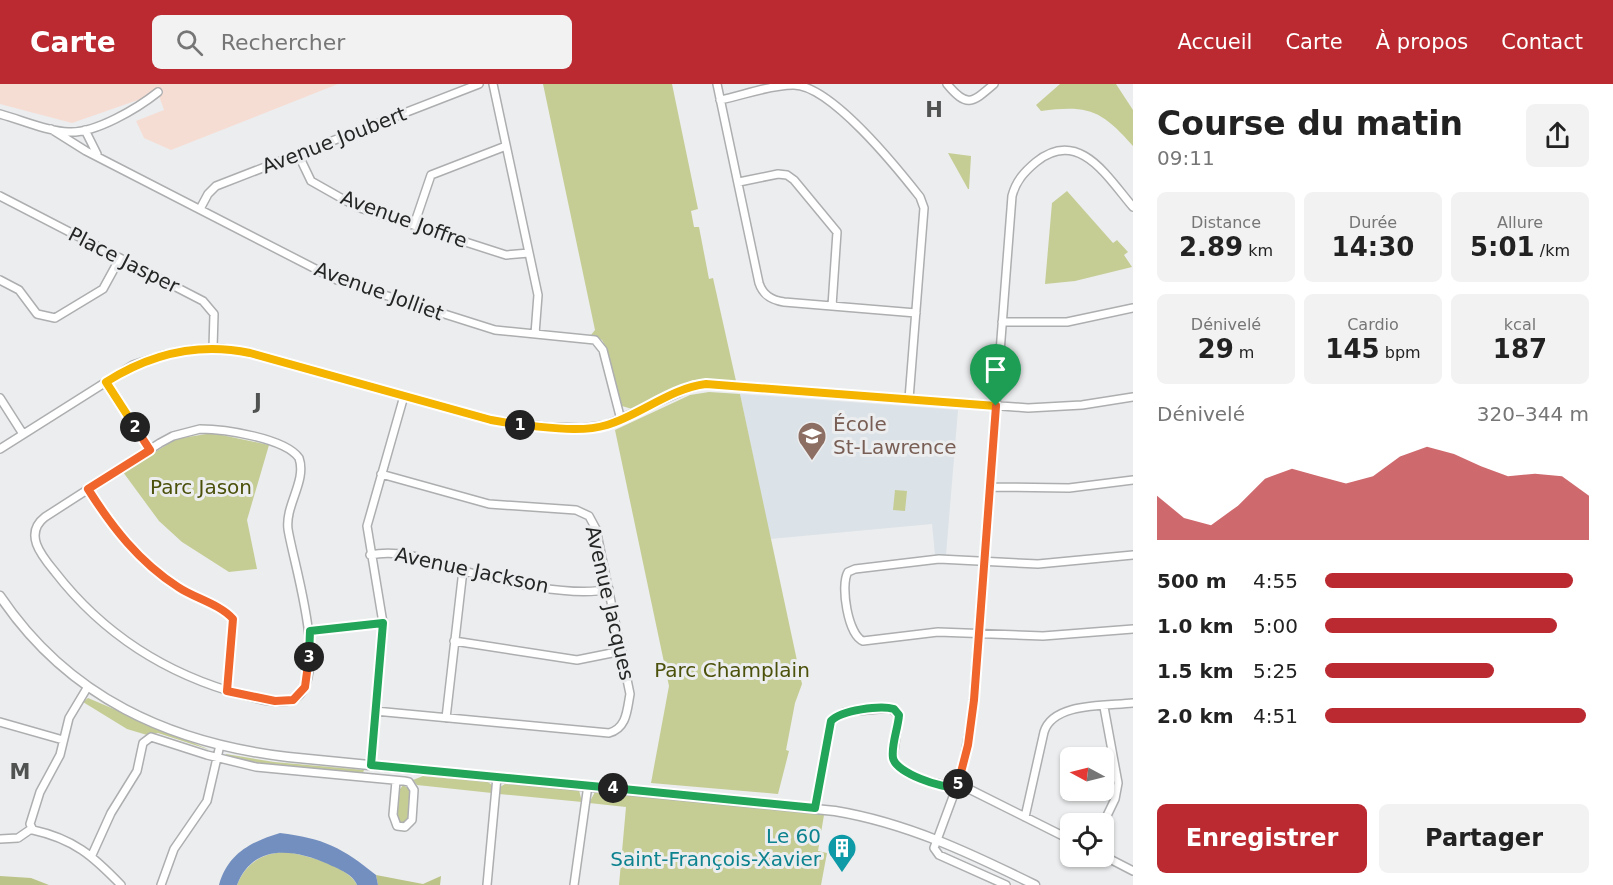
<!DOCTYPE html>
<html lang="fr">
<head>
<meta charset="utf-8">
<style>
	:root { --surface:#fff; --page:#f2f2f2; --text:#222; --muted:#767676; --accent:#ba2a30 }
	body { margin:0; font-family:"DejaVu Sans",sans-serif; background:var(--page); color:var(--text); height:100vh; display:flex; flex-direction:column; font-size:22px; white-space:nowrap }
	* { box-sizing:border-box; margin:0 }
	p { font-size:20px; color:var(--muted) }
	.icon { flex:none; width:33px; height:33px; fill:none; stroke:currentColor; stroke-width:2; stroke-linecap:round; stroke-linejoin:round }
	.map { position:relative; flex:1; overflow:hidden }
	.sheet { display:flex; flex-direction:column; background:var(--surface); width:480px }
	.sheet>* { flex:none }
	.needle { width:39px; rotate:277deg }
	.controls { position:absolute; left:1060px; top:663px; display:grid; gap:12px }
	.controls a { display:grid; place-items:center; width:54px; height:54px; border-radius:9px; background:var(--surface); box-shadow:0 2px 4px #0004; font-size:30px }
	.pin { position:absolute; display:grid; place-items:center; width:51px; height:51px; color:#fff; margin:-62px -26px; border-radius:50% 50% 50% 0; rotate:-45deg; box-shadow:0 0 6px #0007 }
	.pin .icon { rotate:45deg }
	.km { position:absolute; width:30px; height:30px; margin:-15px; border-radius:50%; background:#222; color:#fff; font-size:16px; line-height:30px; text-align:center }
	.round { display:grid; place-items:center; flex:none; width:63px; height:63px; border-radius:9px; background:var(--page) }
	.headline { display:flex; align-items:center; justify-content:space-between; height:102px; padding:0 24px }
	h1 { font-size:33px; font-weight:700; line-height:45px }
	.metrics { display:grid; grid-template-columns:repeat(3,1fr); gap:9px; height:102px; padding:6px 24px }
	.metrics div { display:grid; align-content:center; border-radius:9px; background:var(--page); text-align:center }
	.metrics b { font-size:26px; font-weight:700 }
	.metrics small { font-size:16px; font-weight:400 }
	.metrics p { font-size:16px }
	.chart { height:168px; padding:12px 24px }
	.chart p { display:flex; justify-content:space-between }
	.chart svg { width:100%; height:108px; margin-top:6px; fill:var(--accent); opacity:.7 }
	.button { display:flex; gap:12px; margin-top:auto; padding:12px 24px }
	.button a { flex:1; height:69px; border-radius:9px; background:var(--accent); color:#fff; font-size:24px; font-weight:700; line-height:69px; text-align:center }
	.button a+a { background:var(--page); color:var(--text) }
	ul { padding:0 24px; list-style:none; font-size:20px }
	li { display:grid; grid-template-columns:96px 72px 1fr; align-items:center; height:45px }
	li i { height:15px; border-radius:8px; background:var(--accent) }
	header { display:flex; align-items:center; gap:36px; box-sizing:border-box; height:84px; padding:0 30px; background:var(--accent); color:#fff }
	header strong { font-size:28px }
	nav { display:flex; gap:33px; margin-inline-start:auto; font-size:21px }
	.search { width:420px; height:54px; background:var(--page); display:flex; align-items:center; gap:15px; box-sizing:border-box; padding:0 21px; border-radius:9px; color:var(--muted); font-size:22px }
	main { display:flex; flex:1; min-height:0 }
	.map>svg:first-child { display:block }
	.built { fill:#dbe2e8 }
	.industrial { fill:#f6ddd4 }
	.green { fill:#c5cd95 }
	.forest { fill:#bbc388 }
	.water { fill:#738fbf }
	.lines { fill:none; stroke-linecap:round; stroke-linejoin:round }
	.minor-casing { stroke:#adaeaf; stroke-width:10 }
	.tertiary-casing { stroke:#adaeaf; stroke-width:11 }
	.minor { stroke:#fff; stroke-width:7 }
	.tertiary { stroke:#fff; stroke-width:8 }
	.split-1-casing { stroke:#fff; stroke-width:12 }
	.split-2-casing { stroke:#fff; stroke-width:12 }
	.split-3-casing { stroke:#fff; stroke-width:12 }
	.split-4-casing { stroke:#fff; stroke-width:12 }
	.split-5-casing { stroke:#fff; stroke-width:12 }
	.split-6-casing { stroke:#fff; stroke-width:12 }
	.split-1 { stroke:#f5b400; stroke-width:8 }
	.split-2 { stroke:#f5b400; stroke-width:8 }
	.split-3 { stroke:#f0652b; stroke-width:8 }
	.split-4 { stroke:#22a559; stroke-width:8 }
	.split-5 { stroke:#22a559; stroke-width:8 }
	.split-6 { stroke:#f0652b; stroke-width:8 }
	.labels { text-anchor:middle; stroke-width:6; stroke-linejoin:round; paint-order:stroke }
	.street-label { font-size:20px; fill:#242525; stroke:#ecedee }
	.education-label { font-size:20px; fill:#785e54; stroke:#ecedee; text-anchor:start }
	.park-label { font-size:20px; fill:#4b500b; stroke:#ecedee }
	.culture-label { font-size:20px; fill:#0d838f; stroke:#ecedee; text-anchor:end }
	.neighbourhood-label { font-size:21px; font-weight:bold; fill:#505151; stroke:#ecedee }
</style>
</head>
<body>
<header>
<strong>Carte</strong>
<div class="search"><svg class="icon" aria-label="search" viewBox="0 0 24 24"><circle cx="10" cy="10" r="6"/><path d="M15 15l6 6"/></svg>Rechercher</div>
<nav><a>Accueil</a><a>Carte</a><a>À propos</a><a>Contact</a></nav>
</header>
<main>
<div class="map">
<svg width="1133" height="801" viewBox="0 0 1133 801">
	<rect width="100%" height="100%" fill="#ecedee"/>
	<path class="built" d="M740,310L958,326L946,471H935L932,440L770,455Z"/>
	<path class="industrial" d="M0,0H338L171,66L144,54L136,37L164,26L158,9L72,39L0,20Z"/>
	<path class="green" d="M543,0H672L698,125L691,127L694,143H699L709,195L713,194L736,297L693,296L632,325L622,322L607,265L602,256L591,251L595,246Z
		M1060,0H1116L1133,26V62C1101,26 1089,21 1041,27L1036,21Z
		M948,69L971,72L969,105H968Z
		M1067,107L1113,159L1117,156L1128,168L1124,171L1132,183L1075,197L1045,200L1052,119Z
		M709,308L740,310L802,600L795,619L786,666L789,667L778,710L651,699L669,602L615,346L690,311Z
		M212,349L269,361L247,436L257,485L229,488L182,458L159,437L123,388L176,355Z
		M895,406L907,407L905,427L893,426Z
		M88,614L210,666L158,649L147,651L127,645L83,618Z
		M226,670L274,678L364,686L363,689L261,679L226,672Z
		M423,692L488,698L493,702L492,709L417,701L413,696Z
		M505,700L579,706L582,718L499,710L500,703Z
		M403,701L411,706L408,735L405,740L400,739L397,734L400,705Z
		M595,708L824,731L818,767L827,769L821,801H619L626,723L589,719Z
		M285,768C304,770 350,783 357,801H237C246,779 262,769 285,768Z"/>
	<path class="forest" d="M376,791L423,800L441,792L440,801H378Z
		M0,792L31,794L49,801H0Z"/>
	<path class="water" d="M280,749C323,754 343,764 376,791L378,801H357C353,790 338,785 328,780C294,765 253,759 237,801H219C228,769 251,758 280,749Z"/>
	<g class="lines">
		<g class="minor-casing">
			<path id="minor" d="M493,0L538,211L535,250
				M717,0L759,199C763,211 771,216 784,218L916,229
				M947,0C967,24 972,19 994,0
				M720,16C744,11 770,1 793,1C830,0 898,85 920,113L924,124L909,315
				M0,30C22,36 46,47 68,48C95,50 138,24 158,8
				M51,45L86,67L337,196L495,246L595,256L603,266L621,336
				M85,46L97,70
				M298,70L311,97L357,123L506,171L529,169
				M739,98L778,90L787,91L794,96L837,148L832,222
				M0,112L203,217L214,230L213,264
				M200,125L208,110L216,102L479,0
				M414,141L431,91L506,62
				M0,196L19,206L37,230L55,234L103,205L120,174
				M1002,238H1067L1133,224
				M106,298L150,366
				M0,314L23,350
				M200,345C224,345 285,354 299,374C307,397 285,421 288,445C293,479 332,596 293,616C278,621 258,615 243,611C168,591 103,550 55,488C42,472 23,450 45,433L160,359L173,352Z
				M0,365L133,281L163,271L196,265L220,264L250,269L491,336L549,343L582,344L606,341L687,305L706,300L1028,324L1082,321L1133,313
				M990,403L1069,404L1133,396
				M88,405C112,443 140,478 178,503C194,514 221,520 233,535L227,607
				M370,471C402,464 433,478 464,487C500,497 573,514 609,505
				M1133,471L1038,480L939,475L855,485L848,488C840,501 848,551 863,557L938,548L1043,552L1133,545
				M310,547L383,539
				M454,557L577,576L622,567
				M87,604L69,634L60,671L40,708L30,740L33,746C74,755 93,772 121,801
				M375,627L609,649C627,644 627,626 630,610L596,445L589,432L576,426L489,420L381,390
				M446,634L463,486
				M0,638L63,656
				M371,681L383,539L367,442L404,312
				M815,724L831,637L845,628L890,624L899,631L893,673C899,695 945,702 965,703L1071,756
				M1025,733L1044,648C1053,618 1107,622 1133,619
				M1103,740L1115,715L1118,699L1104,623
				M0,755L18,754L31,745
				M92,771L111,729L137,687L143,659L151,653L207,671L256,683L404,697L409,698L414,706L412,736L405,743L397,742L393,731L396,697
				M1104,772L1133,787
				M161,801L174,765L207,717L220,661
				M487,801L497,693
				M574,801L588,701
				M1006,801L939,771L934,764L961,691L972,633L1012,112C1016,97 1024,88 1036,78C1079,43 1108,94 1133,123"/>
		</g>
		<g class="tertiary-casing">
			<path id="tertiary" d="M0,512C68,613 169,659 288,673L835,727C907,739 970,769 1035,801"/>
		</g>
		<use href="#minor" class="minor"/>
		<use href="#tertiary" class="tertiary"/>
	</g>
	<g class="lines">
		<g class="split-1-casing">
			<path id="split-1" d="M520,341C548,343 580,349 607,341C640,331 671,304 706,300L996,322"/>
		</g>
		<g class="split-2-casing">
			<path id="split-2" d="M135,343L106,298C150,270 198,258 250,269L491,336L520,341"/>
		</g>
		<g class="split-3-casing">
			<path id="split-3" d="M135,343L150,366L88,405C112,443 139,478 178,503C194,514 220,520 233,535L227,607L275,617L293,616L305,603L309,573"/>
		</g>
		<g class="split-4-casing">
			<path id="split-4" d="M309,573L310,547L383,539L371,681L613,704"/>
		</g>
		<g class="split-5-casing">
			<path id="split-5" d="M613,704L815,724L831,637C841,626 881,621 894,625L899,631C898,645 891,661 893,674C896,689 943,705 956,703L958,700"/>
		</g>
		<g class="split-6-casing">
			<path id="split-6" d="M958,700L968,661L974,616L996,322"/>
		</g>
		<use href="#split-1" class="split-1"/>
		<use href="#split-2" class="split-2"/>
		<use href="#split-3" class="split-3"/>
		<use href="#split-4" class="split-4"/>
		<use href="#split-5" class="split-5"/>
		<use href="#split-6" class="split-6"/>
	</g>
	<defs>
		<g id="school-pin" transform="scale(1.5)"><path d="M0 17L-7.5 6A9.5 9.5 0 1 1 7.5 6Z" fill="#8d6e63" stroke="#ecedee"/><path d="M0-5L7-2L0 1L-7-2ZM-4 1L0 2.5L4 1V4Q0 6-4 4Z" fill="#fff"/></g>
		<g id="building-pin" transform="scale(1.5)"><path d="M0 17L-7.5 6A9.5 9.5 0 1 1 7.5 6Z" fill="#0f9aa8" stroke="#ecedee"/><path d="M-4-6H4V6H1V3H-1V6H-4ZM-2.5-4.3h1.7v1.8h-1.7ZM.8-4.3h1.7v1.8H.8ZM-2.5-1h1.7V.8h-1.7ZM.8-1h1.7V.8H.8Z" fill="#fff"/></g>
	</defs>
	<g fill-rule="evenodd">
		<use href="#school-pin" x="812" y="352"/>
		<use href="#building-pin" x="842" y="764"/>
	</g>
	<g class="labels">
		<g class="street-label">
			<text transform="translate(334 56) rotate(-21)" y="7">Avenue Joubert</text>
			<text transform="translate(404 135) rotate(20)" y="7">Avenue Joffre</text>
			<text transform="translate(124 176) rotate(27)" y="7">Place Jasper</text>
			<text transform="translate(379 207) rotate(20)" y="7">Avenue Jolliet</text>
			<text transform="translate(472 486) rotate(12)" y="7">Avenue Jackson</text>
			<text transform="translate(610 519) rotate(77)" y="7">Avenue Jacques</text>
		</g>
		<g class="education-label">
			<text x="833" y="347">École<tspan x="833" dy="23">St-Lawrence</tspan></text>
		</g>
		<g class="park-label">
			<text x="201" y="410">Parc Jason</text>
			<text x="732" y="593">Parc Champlain</text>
		</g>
		<g class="culture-label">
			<text x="821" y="759">Le 60<tspan x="821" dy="23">Saint-François-Xavier</tspan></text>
		</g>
		<g class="neighbourhood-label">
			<text x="934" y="33">H</text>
			<text x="258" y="325">J</text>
			<text x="20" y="695">M</text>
		</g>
	</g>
</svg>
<div class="controls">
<a><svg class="needle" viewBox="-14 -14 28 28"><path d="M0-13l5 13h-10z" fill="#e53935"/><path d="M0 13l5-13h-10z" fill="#767676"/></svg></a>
<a><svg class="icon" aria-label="locate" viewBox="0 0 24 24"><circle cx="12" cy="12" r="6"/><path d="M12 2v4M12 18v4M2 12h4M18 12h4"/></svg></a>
</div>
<div class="pin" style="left:996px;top:322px;background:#1e9e55"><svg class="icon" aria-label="arrive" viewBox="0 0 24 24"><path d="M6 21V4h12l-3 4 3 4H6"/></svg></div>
<b class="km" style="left:520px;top:341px">1</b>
<b class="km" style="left:135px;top:343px">2</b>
<b class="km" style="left:309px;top:573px">3</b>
<b class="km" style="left:613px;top:704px">4</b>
<b class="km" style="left:958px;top:700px">5</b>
</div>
<section class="sheet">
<div class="headline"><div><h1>Course du matin</h1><p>09:11</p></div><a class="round"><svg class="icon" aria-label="share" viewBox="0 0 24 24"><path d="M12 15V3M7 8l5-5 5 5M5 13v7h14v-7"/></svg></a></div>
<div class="metrics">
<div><p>Distance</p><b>2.89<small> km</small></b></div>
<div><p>Durée</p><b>14:30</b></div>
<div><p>Allure</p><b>5:01<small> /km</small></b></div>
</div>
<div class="metrics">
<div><p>Dénivelé</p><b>29<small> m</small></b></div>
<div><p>Cardio</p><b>145<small> bpm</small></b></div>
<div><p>kcal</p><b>187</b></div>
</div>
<div class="chart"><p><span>Dénivelé</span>320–344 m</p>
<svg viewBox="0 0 160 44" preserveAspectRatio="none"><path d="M0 44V26L10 35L20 38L30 30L40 19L50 15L60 18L70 21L80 18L90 10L100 6L110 9L120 14L130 18L140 17L150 18L160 26V44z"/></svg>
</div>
<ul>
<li><b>500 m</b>4:55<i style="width:94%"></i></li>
<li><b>1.0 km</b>5:00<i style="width:88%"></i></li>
<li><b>1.5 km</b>5:25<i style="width:64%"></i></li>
<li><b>2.0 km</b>4:51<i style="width:99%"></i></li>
</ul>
<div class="button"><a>Enregistrer</a><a>Partager</a></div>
</section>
</main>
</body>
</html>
